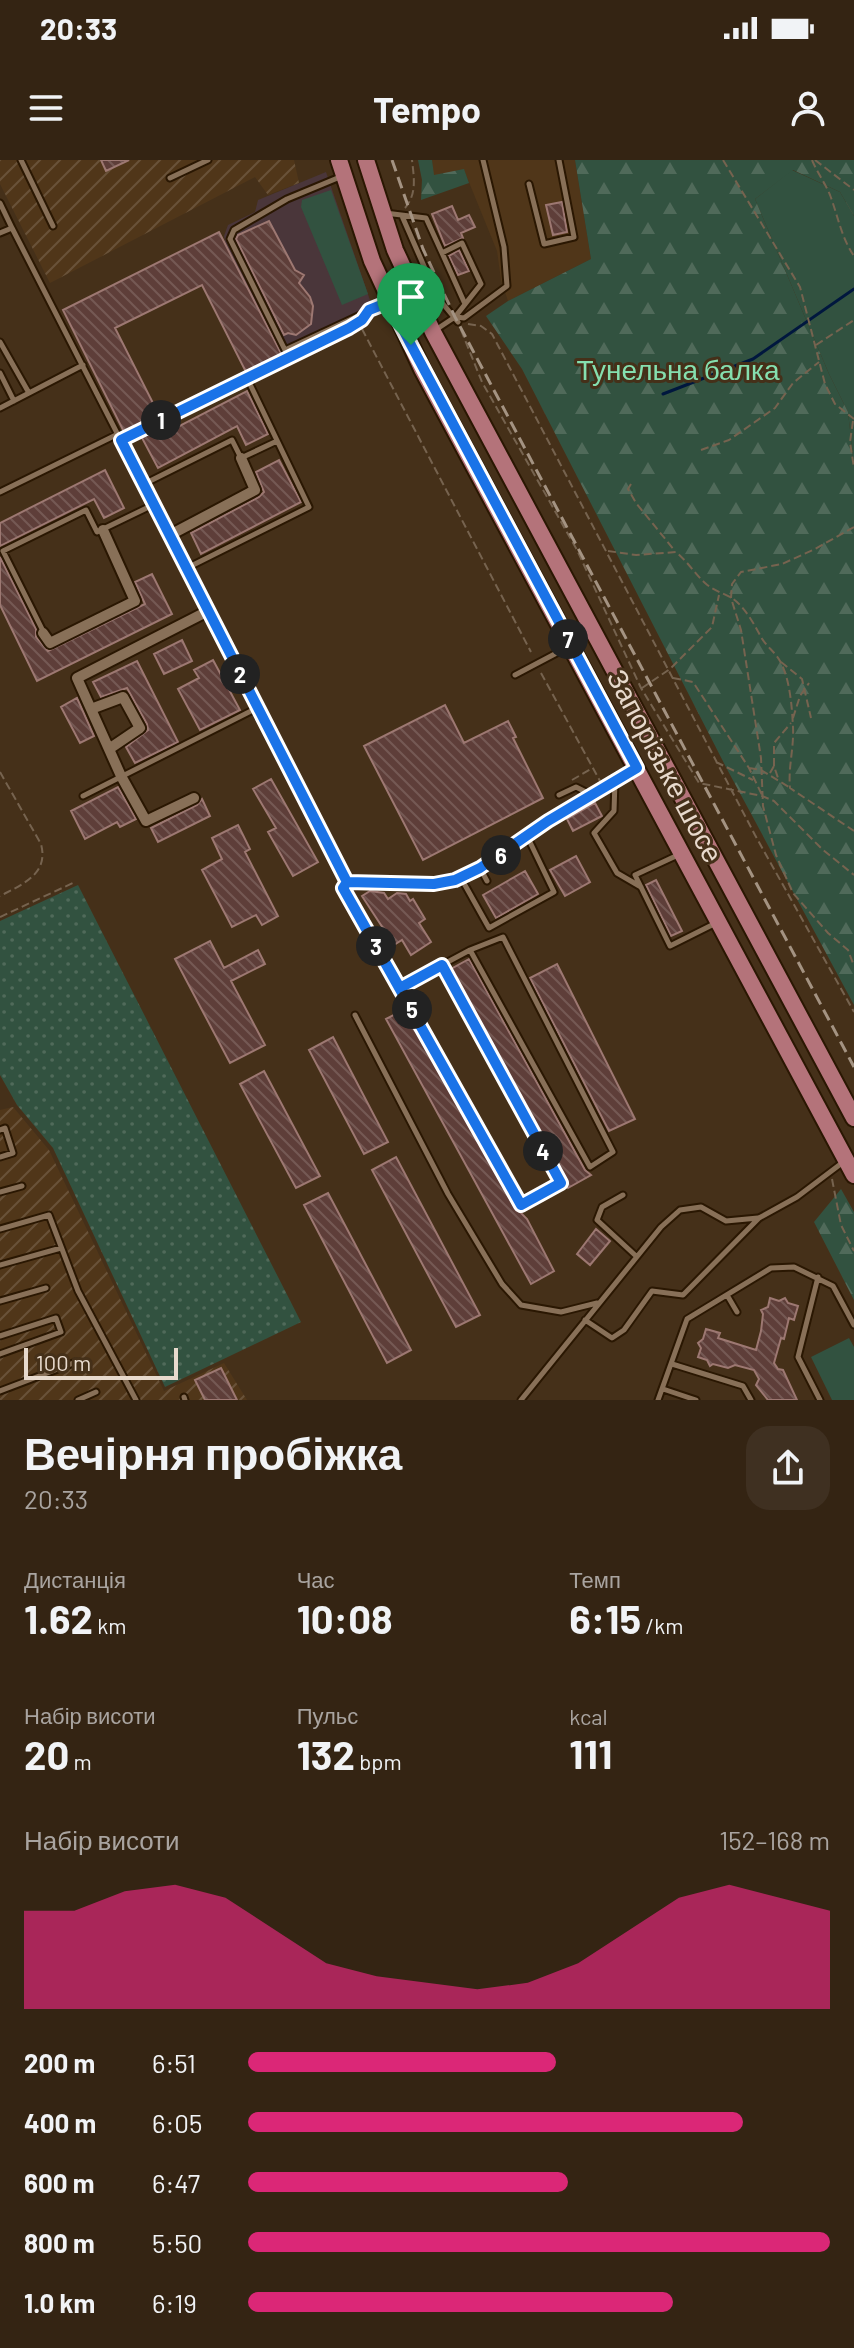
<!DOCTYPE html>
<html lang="uk">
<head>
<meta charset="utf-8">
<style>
	:root { --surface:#342413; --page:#3f3021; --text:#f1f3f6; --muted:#a9a4a0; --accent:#db2777 }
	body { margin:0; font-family:Barlow,sans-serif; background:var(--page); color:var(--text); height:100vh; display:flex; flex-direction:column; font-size:30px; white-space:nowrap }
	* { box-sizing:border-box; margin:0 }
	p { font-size:26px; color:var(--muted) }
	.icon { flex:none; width:44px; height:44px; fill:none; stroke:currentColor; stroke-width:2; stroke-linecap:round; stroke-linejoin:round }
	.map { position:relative; height:1240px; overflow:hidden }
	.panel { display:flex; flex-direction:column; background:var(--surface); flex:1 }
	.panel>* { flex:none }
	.scale { position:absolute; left:24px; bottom:20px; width:154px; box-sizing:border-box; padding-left:8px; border:4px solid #e8dacd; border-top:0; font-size:22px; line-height:28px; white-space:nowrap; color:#e8dacd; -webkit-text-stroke:6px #453019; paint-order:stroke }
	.pin { position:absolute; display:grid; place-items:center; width:68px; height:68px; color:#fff; margin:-82px -34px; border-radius:50% 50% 50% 0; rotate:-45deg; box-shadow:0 0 8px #0007 }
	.pin .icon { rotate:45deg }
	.km { position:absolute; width:40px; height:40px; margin:-20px; border-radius:50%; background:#222; color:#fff; font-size:22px; line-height:40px; text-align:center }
	.round { display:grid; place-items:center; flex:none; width:84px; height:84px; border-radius:24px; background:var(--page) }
	.headline { display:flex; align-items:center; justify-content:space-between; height:136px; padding:0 24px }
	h1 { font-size:44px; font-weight:700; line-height:60px }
	.stats { display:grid; grid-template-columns:repeat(3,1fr); gap:12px; height:136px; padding:8px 24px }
	.stats div { display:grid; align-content:center }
	.stats b { font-size:40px; font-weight:700 }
	.stats small { font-size:22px; font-weight:400 }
	.stats p { font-size:22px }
	.chart { height:224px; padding:16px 24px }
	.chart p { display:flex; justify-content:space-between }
	.chart svg { width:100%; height:144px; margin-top:8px; fill:var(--accent); opacity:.7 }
	ul { padding:0 24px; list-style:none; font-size:26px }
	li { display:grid; grid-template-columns:128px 96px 1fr; align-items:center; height:60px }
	li i { height:20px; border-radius:10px; background:var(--accent) }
	.status { display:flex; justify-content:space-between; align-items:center; height:56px; padding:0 40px; background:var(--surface); direction:ltr }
	.status svg { height:22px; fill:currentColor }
	header { display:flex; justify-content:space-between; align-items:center; height:104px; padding:0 24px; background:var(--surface); font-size:36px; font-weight:700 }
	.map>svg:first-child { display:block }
	.commercial { fill:#4a363a }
	.industrial { fill:url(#industrial-furrows) }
	.built { fill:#503619 }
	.grass { fill:#325240 }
	.forest { fill:url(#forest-firs) }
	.garden { fill:url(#garden-dots) }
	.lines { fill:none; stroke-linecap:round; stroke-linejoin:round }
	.stream { stroke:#00173e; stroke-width:3 }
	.building { fill:url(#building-back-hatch); stroke:#9d7872; stroke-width:2 }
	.lane-casing { stroke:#2a1702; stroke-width:9 }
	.street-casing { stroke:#2a1702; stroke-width:14 }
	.primary-casing { stroke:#2a1702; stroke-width:20 }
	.path { stroke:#76634f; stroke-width:2; stroke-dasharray:8 4; stroke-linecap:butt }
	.lane { stroke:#887058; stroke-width:5 }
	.street { stroke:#887058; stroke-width:10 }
	.primary { stroke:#b4737a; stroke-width:16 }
	.rail { stroke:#a49382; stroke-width:3; stroke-dasharray:12 6; stroke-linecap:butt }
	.route-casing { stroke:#fff; stroke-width:16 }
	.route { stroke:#1a73e8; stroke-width:10 }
	.labels { text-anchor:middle; stroke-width:6; stroke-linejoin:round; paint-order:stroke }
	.park-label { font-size:28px; fill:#85dfaf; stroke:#453019 }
	.street-label { font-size:28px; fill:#e8dacd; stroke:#453019 }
</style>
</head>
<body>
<div class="status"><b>20:33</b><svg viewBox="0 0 49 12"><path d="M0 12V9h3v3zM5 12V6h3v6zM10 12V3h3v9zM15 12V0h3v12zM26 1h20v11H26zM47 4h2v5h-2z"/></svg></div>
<header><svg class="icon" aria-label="menu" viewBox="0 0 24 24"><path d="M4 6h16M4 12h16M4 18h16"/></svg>Tempo<svg class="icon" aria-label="person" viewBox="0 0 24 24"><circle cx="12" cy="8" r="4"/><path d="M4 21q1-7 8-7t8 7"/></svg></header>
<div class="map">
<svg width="854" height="1240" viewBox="0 0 854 1240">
	<defs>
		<pattern id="industrial-furrows" width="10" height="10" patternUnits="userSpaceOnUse" patternTransform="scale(2)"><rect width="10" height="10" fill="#503619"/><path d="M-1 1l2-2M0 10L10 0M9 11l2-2" fill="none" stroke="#695239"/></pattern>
		<pattern id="forest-firs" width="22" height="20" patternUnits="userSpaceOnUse" patternTransform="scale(2)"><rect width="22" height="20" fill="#325240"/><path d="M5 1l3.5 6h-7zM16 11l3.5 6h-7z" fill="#506a5a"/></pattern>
		<pattern id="garden-dots" width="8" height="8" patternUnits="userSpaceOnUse" patternTransform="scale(2)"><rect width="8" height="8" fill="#325240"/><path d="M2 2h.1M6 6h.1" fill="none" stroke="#506a5a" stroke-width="1.8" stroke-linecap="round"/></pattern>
		<pattern id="building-back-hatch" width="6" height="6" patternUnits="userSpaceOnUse" patternTransform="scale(2)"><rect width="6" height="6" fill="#5e3e39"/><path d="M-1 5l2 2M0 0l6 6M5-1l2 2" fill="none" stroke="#755954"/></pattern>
	</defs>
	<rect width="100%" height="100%" fill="#453019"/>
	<path class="commercial" d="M326,12L371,143L335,172L283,197L226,86L224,76L228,65L255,52L258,40Z"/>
	<path class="industrial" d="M0,0H294L299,23L268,35L255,17L50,123L0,24Z
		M13,947L49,990L164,1231L224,1203L247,1240H0V950Z"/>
	<path class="built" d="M432,0H575L591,99L508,141L501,120L497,91L464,10L433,16Z"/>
	<path class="grass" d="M792,10L840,32L854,56V306L848,252L829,214L755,39Z
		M331,30L368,134L342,145L301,47L302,40Z
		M849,1178L854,1187V1240H832L811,1197Z"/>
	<path class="forest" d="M418,0H432L434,15L464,9L469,23L421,40L422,20Z
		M575,0H854V56L840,32L793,10L755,39L829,214L848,252L854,306V845L728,611L522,209L486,156L508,141L591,99Z
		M841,1029L854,1052V1140L814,1062Z"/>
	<path class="garden" d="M78,725L301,1162L165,1227L53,988L17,945L0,915V761Z"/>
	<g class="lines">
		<path class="stream" d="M663,234L753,199L854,129"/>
	</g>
	<path class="building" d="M101,0H129L106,11Z
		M562,42L567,72L553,75L546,45Z
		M452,46L458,60L469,55L475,67L461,73L463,78L445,86L432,54Z
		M269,61L295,110L304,115L299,123L310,137L313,146L311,164L296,175L288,173L284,175L236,79L238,75Z
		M219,72L282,195L246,212L202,125L115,168L159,255L124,272L63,150Z
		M459,90L469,111L458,115L449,96Z
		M247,231L268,274L246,285L237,266L158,308L141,276L164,265L168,272Z
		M279,300L301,342L201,394L191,373L259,337L264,332L256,312Z
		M105,310L124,348L104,358L94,339L0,386V363Z
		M0,397L36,469V477L48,491L145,444L135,422L152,414L172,454L37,521L0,445Z
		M182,480L192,501L164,514L154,494Z
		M213,500L240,550L200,570L178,529L199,518L194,510Z
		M137,501L178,582L135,603L126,587L148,570L147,564L127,528L101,537L93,522Z
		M77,538L94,576L80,583L61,547Z
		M445,545L464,583L508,561L516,577L513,578L543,638L423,700L364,586Z
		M271,619L318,702L293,716L268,672L276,668L253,629Z
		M118,627L136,659L120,667L117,662L85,679L71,651Z
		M202,639L210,656L158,682L151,668L197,645Z
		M595,643L602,656L573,671L567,659Z
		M238,665L250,689L245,692L278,756L262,765L256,755L232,767L202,710L222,699L212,678Z
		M576,696L590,722L565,736L550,710Z
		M525,711L538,734L496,758L483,735Z
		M656,720L682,771L671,776L646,725Z
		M370,731L384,733L388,739L397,733L406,734L410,741L413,739L425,759L419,763L431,782L411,795L402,780L394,785L362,736Z
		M210,781L224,808L258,790L265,804L231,821L265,885L230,903L175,799Z
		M469,799L585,1010L591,1015L568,1028L451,809Z
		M557,804L635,959L609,971L530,818Z
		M405,849L516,1048L527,1059L554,1111L531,1124L386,859Z
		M333,877L388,982L364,994L309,890Z
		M264,911L320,1016L296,1028L240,924Z
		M396,997L480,1155L456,1167L372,1010Z
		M328,1033L411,1190L387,1203L304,1045Z
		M596,1069L610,1081L590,1105L577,1094Z
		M770,1138L779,1141L785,1138L788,1143L798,1146L794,1160L789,1158L784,1179L781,1178L774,1203L778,1209L783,1210L797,1240H768L756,1225L759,1219L754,1210L735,1205L728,1208L713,1204L710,1206L707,1200L698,1197L701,1188L698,1183L703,1179L706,1169L720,1173L718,1178L756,1190L761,1171L763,1154L761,1150L768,1147Z
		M221,1208L237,1240H205L195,1220Z"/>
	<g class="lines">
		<g class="lane-casing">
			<path id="lane" d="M21,0L53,66
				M340,17L287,39L234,70L230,79L285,190L388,142
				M170,18L208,0
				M529,24L544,84L574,77L559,0
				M0,43L12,68
				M385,53L426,58L442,93L462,83L481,124L455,157L437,169
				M402,56L438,138L458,162
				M0,73L12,68L347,722L343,728L521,1045L561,1023L442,805L400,828
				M442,93L465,144
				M456,157L464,158L507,126L504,87L483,0
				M0,182L29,233
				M0,213L14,241
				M0,248L83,205
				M121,280L349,168L362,160L368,152
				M144,324L232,280L241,298L277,281
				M0,332L118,274
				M187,408L309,347L247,218
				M43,471L3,391L86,350L97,372L155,344
				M515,515L568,487
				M615,621L614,651L594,673L617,713L641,727
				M559,635L576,627L590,634
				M83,636L257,548
				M678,695L635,715L670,786L716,763
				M480,708L487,721
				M461,718L489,768L554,732L527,676
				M347,722L434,724L455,720L480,708L548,661L634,609
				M442,805L470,790L590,1007L613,992L503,777L470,790
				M355,855L448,1034L502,1124L521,1145L561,1152L597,1143
				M0,970L5,968L13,993L0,997
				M0,1032L22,1026
				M623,1035L602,1047L597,1060L636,1096
				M0,1069L49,1055L78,1131L136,1240
				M0,1105L61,1088
				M818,1117L798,1197L820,1240
				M727,1135L737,1152
				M0,1141L46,1128
				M585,1160L612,1178L624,1170L652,1131L683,1135L759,1058L797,1037L842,1003
				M0,1176L56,1158L61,1172L0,1194
				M672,1204L743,1226L751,1240
				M663,1229L696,1240
				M0,1231L76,1202
				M184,1237L185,1240
				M78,1240L96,1232
				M521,1240L661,1067L680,1050L701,1047L726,1061L758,1058
				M658,1240L687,1159L771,1108L794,1107L833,1126L854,1165"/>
		</g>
		<g class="street-casing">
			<path id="street" d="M170,375L255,330L241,298
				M43,473L50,483L135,441L103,370
				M91,549L123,537L140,568L109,589
				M194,638L146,661L121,616L77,518L208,451"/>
		</g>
		<g class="primary-casing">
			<path id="primary" d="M339,0L372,101L422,209L854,1015
				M366,0L395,90L433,172L854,958"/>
		</g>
		<path class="path" d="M723,0L800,127L825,224L835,244L854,259
			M812,0C817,12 825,23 830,35C838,56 841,77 854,96
			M815,0L854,30
			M405,48C417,34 414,18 412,0
			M468,164L481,166L492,174L755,675L854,852
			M362,169L531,492
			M461,170L482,222L577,390L641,528L699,623L762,636L774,641L822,689L854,715
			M816,185L854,160
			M853,261L850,282L854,308
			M701,290L729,280L775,248L793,223L819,202
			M631,324L628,329L636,343L675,391
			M854,367L815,389L782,404L741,412L732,424L731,438L741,470L761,598L763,646L776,695L793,733L828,773L848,790L854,806
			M608,391L636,395L676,392C688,402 695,414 705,423C714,431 723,433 732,438C745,447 754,464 761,477C766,486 775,492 780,501C790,519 792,547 793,567C794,589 788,607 790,628L854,671
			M781,502L802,519L811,558
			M541,513L600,621
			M673,518L693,522L749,608L762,635
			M642,528L670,509L712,467L719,435
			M793,558L800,536L809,523
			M716,602L753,620
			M774,606V583L791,563
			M749,608L761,610L789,627
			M0,612L41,684C49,714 23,724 0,736
			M770,613L774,606L778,618
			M572,620L591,609
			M0,757L75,722
			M832,1019L841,1065L854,1091"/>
		<use href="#lane" class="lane"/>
		<use href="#street" class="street"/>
		<use href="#primary" class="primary"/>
		<path class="rail" d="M392,0L423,89L455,157L854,907"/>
	</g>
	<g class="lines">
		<g class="route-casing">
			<path id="route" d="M411,185L389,142L369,150L362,160L349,168L121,280L347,722L343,728L400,828L442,805L561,1023L521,1045L343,728L347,722L434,724L455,720L480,708L548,661L637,608L411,185"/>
		</g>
		<use href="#route" class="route"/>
	</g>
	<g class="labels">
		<g class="park-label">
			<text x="678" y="220">Тунельна балка</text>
		</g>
		<g class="street-label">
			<text transform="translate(665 606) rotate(62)" y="10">Запорізьке шосе</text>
		</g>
	</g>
</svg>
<div class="scale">100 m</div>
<div class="pin" style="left:411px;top:185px;background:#1e9e55"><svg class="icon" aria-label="arrive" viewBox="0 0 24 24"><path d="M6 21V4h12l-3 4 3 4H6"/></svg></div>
<b class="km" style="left:161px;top:260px">1</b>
<b class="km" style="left:240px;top:514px">2</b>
<b class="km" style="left:376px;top:786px">3</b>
<b class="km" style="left:543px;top:991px">4</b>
<b class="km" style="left:412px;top:849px">5</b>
<b class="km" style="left:501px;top:695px">6</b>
<b class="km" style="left:568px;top:479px">7</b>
</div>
<section class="panel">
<div class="headline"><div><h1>Вечірня пробіжка</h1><p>20:33</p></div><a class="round"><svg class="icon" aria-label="share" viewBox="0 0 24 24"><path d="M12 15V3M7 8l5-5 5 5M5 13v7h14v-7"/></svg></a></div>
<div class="stats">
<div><p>Дистанція</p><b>1.62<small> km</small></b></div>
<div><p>Час</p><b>10:08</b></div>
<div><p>Темп</p><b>6:15<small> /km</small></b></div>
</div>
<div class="stats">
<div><p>Набір висоти</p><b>20<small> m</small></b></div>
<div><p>Пульс</p><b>132<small> bpm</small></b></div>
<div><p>kcal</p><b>111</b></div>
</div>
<div class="chart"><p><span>Набір висоти</span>152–168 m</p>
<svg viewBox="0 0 160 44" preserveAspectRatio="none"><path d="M0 44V14L10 14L20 8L30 6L40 10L50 20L60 30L70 34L80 36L90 38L100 36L110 30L120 20L130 10L140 6L150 10L160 14V44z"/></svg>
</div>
<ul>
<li><b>200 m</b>6:51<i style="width:53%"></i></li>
<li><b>400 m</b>6:05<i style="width:85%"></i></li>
<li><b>600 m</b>6:47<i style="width:55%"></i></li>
<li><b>800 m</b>5:50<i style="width:100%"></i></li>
<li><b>1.0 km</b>6:19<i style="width:73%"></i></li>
</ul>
</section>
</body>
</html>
